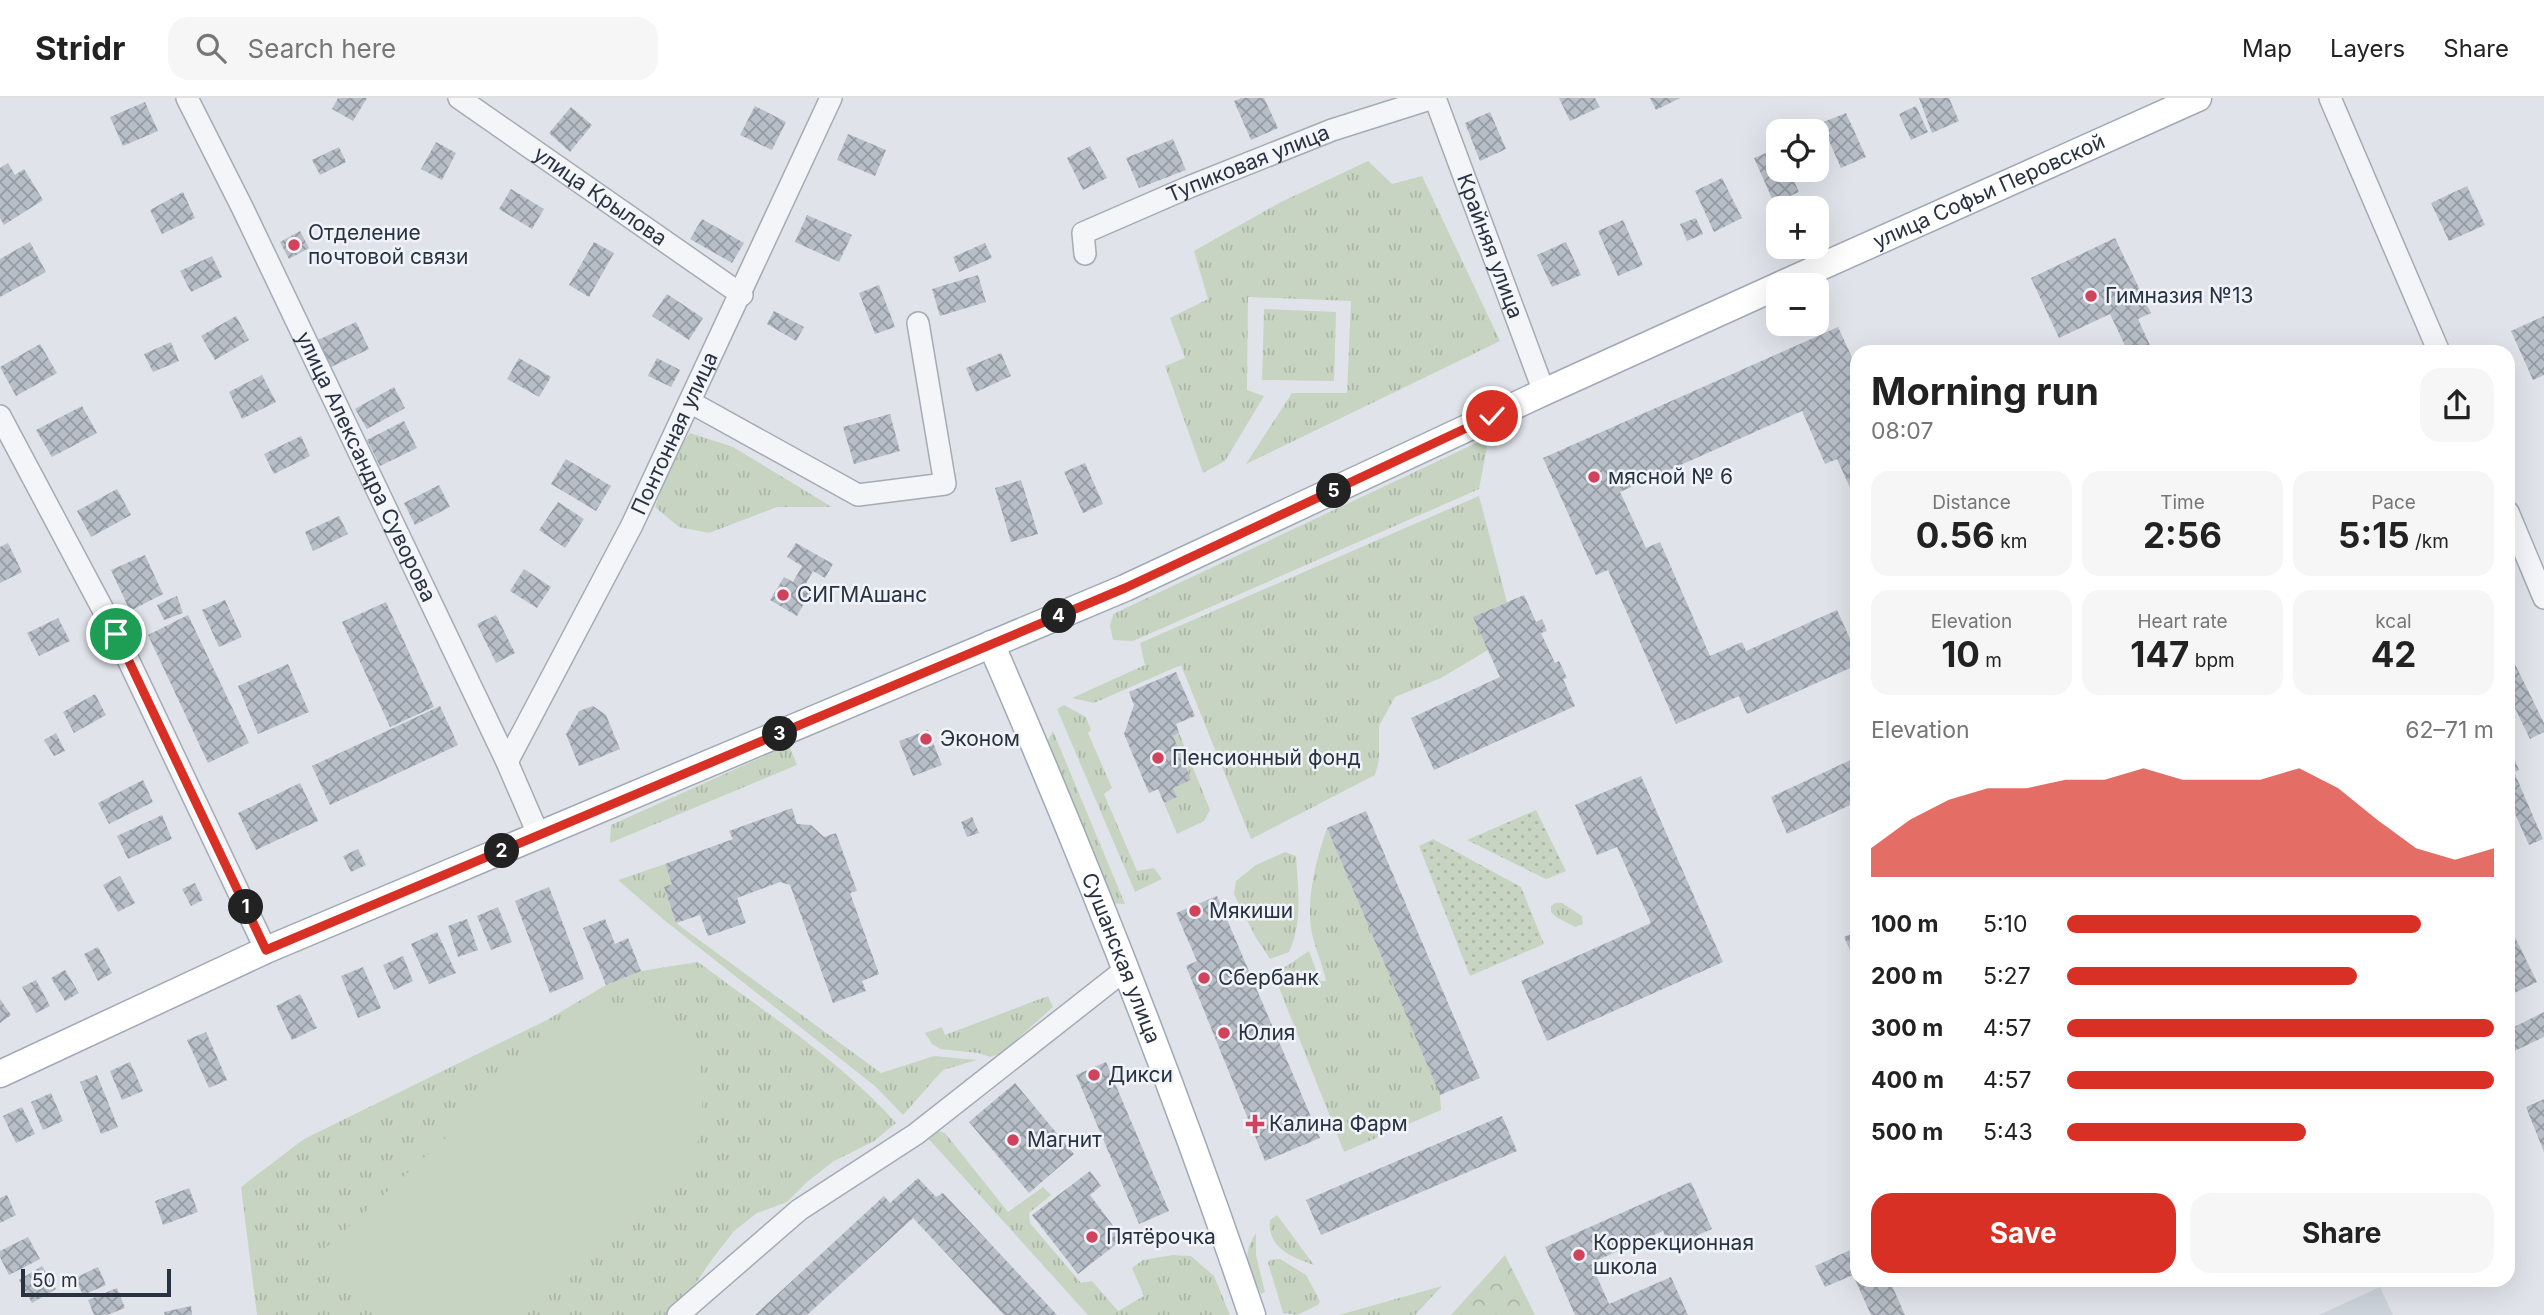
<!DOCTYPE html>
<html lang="en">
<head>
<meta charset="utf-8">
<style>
	:root { --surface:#fff; --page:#f6f6f6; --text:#222; --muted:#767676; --line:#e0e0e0; --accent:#d93025 }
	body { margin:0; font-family:Inter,sans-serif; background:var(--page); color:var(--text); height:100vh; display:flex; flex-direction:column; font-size:26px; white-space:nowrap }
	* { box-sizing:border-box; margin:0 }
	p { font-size:23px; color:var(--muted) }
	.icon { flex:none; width:38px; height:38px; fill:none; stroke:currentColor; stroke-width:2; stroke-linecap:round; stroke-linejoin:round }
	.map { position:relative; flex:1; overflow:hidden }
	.details { position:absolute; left:1850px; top:247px; width:665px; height:942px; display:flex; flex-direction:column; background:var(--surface); border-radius:21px; box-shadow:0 7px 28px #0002 }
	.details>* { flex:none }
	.fabs { position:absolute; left:1766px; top:21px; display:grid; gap:14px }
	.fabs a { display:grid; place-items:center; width:63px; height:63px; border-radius:14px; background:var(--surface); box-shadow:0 7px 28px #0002; font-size:35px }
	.scale { position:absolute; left:21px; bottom:18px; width:150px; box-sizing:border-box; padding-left:7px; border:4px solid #283242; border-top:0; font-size:19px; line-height:24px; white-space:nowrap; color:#283242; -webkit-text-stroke:5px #f0f3f7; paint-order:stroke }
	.pin { position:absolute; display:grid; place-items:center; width:60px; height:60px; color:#fff; margin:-30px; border:4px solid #fff; border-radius:50%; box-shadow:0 2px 7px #0007 }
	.km { position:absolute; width:35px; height:35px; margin:-18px; border-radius:50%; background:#222; color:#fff; font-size:19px; line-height:35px; text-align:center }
	.round { display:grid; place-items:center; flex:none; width:74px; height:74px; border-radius:21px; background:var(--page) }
	.head { display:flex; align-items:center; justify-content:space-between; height:119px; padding:0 21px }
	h1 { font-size:38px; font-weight:700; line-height:52px }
	.metrics { display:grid; grid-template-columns:repeat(3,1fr); gap:10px; height:119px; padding:7px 21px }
	.metrics div { display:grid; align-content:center; border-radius:18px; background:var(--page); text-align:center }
	.metrics b { font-size:35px; font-weight:700 }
	.metrics small { font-size:19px; font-weight:400 }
	.metrics p { font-size:19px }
	.chart { height:196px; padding:14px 21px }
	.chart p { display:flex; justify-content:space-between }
	.chart svg { width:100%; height:126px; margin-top:7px; fill:var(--accent); opacity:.7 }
	.button { display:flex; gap:14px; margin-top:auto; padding:14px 21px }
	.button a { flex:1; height:80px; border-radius:21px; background:var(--accent); color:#fff; font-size:28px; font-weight:700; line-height:80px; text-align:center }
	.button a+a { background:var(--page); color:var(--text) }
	ul { padding:0 21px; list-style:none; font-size:23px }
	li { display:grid; grid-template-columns:112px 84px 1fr; align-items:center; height:52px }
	li i { height:18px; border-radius:9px; background:var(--accent) }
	header { display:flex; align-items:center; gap:42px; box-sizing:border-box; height:98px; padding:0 35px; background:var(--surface); border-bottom:2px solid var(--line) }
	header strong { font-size:33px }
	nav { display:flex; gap:38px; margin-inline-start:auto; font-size:24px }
	.search { width:490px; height:63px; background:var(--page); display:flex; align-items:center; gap:18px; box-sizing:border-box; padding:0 24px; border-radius:21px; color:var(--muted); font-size:26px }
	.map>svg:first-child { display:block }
	.built { fill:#ced4dc }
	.grass { fill:url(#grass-tufts) }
	.forest { fill:url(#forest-crowns) }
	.park { fill:url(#park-dots) }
	.pitch { fill:#c7d4c1 }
	.building { fill:url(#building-cross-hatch) }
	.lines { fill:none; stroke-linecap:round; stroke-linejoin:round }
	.minor-casing { stroke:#a5abb4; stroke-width:24 }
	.major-casing { stroke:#9fa9b6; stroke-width:29 }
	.minor { stroke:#f3f5f8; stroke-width:21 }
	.major { stroke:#fff; stroke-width:26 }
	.route-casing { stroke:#fff; stroke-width:14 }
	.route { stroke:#d93025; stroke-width:9 }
	.poi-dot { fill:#d1435d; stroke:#f0f3f7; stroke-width:2.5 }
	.labels { text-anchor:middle; stroke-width:5; stroke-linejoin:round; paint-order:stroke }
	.street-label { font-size:21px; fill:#283242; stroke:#f0f3f7 }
	.poi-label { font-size:21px; fill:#283242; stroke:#f0f3f7; text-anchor:start }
</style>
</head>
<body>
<header>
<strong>Stridr</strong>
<div class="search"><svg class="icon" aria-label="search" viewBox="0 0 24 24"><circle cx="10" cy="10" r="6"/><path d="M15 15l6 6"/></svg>Search here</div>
<nav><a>Map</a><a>Layers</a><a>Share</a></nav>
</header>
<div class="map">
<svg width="2544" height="1217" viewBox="0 0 2544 1217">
	<defs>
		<pattern id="grass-tufts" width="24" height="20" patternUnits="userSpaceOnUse" patternTransform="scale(1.75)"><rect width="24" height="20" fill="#c7d4c1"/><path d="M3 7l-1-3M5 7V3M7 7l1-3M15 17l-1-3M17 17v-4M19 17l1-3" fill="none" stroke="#abb6a7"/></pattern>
		<pattern id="forest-crowns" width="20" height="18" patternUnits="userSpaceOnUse" patternTransform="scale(1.75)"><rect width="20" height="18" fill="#c7d4c1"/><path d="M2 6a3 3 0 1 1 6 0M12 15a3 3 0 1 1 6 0" fill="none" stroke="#abb6a7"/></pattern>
		<pattern id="park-dots" width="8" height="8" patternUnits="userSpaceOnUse" patternTransform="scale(1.75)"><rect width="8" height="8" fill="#c7d4c1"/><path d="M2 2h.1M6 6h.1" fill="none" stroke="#abb6a7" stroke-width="1.8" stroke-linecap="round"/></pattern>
		<pattern id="building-cross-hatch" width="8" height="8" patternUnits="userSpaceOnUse" patternTransform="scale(1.75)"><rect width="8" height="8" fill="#b7bec7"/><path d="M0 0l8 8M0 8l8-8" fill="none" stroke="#959ba3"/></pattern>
	</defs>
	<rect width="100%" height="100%" fill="#e0e4ea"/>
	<path class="built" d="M2380,1189L2393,1217H2319Z"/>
	<path class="grass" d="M1368,63L1392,86L1422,78L1500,243L1246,366L1292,295H1347L1351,203L1248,199L1247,292L1264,298L1225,363L1203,375L1165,268L1185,260L1170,220L1208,201L1194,153L1281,104Z
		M1264,211L1336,214L1334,283L1262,282Z
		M690,335L733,349L832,409H777L709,435L679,429L655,409L673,358Z
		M1489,339L1479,391L1133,543L1113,542L1110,528L1113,516Z
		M1479,398L1507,504L1474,519L1488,552L1441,580L1395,599L1379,628V662L1375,677L1251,741L1181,567L1094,605L1072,600L1145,567L1140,545Z
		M1064,607L1086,619L1091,632L1088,635L1112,690L1104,696L1137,773L1154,770L1162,781L1135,794L1057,611Z
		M1053,633L1125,806L1111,805L1047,644Z
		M1179,635L1210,712L1204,723L1177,736L1164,705L1177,699L1173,690V638Z
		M789,647L797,667L610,745L611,727Z
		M1327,730L1440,997L1441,1012L1344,1054L1278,887L1282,871L1309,853L1320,883H1326C1323,868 1317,855 1313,840C1304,807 1316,761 1327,730Z
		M1285,754L1296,758C1298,791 1303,824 1289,854L1270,861L1256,840L1234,796L1236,783L1256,767Z
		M665,766L672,786L664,790L676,825L881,975L934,958L977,962L943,972L903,1017L875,988L664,822L618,782Z
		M1555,805H1562L1582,818L1583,826L1575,829L1556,819L1551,814V808Z
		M698,864C766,915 840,962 896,1025L874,1043L834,1063L807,1084L787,1104L757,1115L734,1133L713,1160L690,1194L666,1217H257L241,1089L304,1041L547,922L606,887L641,873Z
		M1048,898L1053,909L1002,955L990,959L978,955L940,951L932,946L925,935L942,929L945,937Z
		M938,1033L945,1035L1008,1114L1043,1089L1051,1097L1029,1115L1030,1125L1081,1185L1092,1183L1118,1213L1144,1198L1132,1170L1143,1162L1173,1157L1191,1158L1214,1178L1230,1217H1088L927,1039L930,1035Z
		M1277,1117L1314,1167C1293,1159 1267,1151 1270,1122Z
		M1256,1135V1157L1265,1194L1261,1196C1249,1172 1240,1159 1256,1135Z
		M1280,1161L1306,1177L1320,1203L1318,1207L1297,1217L1283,1215L1268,1165L1270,1162Z
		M1442,1188L1415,1217H1339Z"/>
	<path class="forest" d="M1505,1157L1535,1217H1451Z"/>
	<path class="park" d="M1536,712L1566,773L1546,781L1467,742Z
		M1433,741L1521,789L1544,846L1470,878L1419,748Z"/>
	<path class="pitch" d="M603,909H631L666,920L698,958L703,988L701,1034L689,1068L524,1217H379L320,1155L569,927Z"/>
	<path class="building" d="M338,0H367L353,23L332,11Z
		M1242,0H1264L1278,30L1251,42L1234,3Z
		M1559,0H1595L1600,9L1570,23Z
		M1650,0H1680L1656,12Z
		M1919,0H1949L1959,23L1932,35Z
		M145,4L158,33L123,48L110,19Z
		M755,8L786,24L772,52L740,37Z
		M1916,8L1928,34L1911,42L1899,16Z
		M571,9L592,27L570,54L549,35Z
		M1490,14L1506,51L1480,63L1465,25Z
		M1846,15L1866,59L1841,70L1821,25Z
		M848,36L886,52L875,78L837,62Z
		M1173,41L1186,72L1139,90L1126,60Z
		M436,44L456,55L442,82L421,71Z
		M1090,48L1107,80L1083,92L1067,60Z
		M339,49L346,64L320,77L312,62Z
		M1778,50V72H1789L1799,94L1774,105L1754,60Z
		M8,65L15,77L24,71L43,102L4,127L0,120V70Z
		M1722,80L1742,120L1714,134L1695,93Z
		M2467,88L2485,127L2449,143L2431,105Z
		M511,91L544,111L532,131L499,111Z
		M183,94L195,120L162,136L150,112Z
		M807,117L852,137L839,164L795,144Z
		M1696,120L1703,136L1687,143L1680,126Z
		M702,121L744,145L732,165L690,141Z
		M1623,122L1643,167L1618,178L1598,133Z
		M300,133L309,150L289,161L280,144Z
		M2115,140L2151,215L2138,221L2153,254H2128L2110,216L2059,240L2031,180Z
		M30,144L46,174L0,199V161Z
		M594,144L614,155L589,199L569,187Z
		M1566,144L1581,177L1552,189L1537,157Z
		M985,145L992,160L959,174L953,159Z
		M212,158L222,179L191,194L180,173Z
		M978,177L986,204L940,218L932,191Z
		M879,187L895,229L875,236L859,195Z
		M667,196L703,220L689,242L652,218Z
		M774,213L804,229L796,243L767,226Z
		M236,218L249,242L215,262L201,238Z
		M2544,218V277L2533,282L2511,233Z
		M356,224L369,251L329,270L316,243Z
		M1838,229L1857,270V405L1837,361L1825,366L1802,313L1620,394L1646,450L1660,444L1710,558L1742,544L1746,553L1837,512L1857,556V567L1747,616L1739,598L1676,626L1608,472L1596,477L1543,360Z
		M171,244L179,263L153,274L144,256Z
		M40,246L57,275L16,298L0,269Z
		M1001,255L1011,278L976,294L966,270Z
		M519,260L551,279L539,299L507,281Z
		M657,260L680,272L671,289L648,278Z
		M262,277L276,304L242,321L229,294Z
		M394,289L405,310L367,331L355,311Z
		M82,308L97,335L52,359L36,332Z
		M890,316L900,353L854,366L843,329Z
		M404,323L417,350L380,368L367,342Z
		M301,338L310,358L274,376L264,356Z
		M566,361L611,388L596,413L551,386Z
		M1085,365L1103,406L1083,415L1064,374Z
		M1021,382L1038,436L1011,444L995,390Z
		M439,387L450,409L415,427L404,405Z
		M117,391L131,417L91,439L77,413Z
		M558,404L584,421L565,450L539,432Z
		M339,418L348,436L313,453L305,434Z
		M8,445L22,474L0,485V449Z
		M796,445L833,466L825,480L813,473L803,491L810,495L797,518L770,502L784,479L793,484L802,468L787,459Z
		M145,457L163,496L130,513L111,472Z
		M524,471L551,489L537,510L510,493Z
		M1524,497L1536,524L1542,521L1547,533L1541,535L1555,565L1559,563L1567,580L1563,581L1575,608L1434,672L1411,620L1500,579L1473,519Z
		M177,498L183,515L164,522L157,507Z
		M225,502L242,539L219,549L202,512Z
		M386,504L434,609L390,629L342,524Z
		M188,517L249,645L208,665L148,537Z
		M496,517L515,555L496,565L477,526Z
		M58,520L70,543L39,558L27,535Z
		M2508,552L2544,625V634L2530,641L2508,596Z
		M288,566L309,614L258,636L238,588Z
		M1176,574L1195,618L1176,626L1179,635L1173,638L1191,682L1173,690L1177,699L1164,705L1158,691L1149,695L1124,636L1134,607L1129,594Z
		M95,596L106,617L74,635L63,614Z
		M440,608L458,647L330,707L312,668Z
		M593,608L606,617L620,651L579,668L566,636L579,613Z
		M928,632L942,667L913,678L899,643Z
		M56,635L65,653L54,658L44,642Z
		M2512,655L2519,672L2514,674L2543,741L2529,747L2508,700V656Z
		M1857,659V704L1787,736L1771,699Z
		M1641,678L1723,864L1547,943L1521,883L1651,825L1617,749L1597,757L1575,707Z
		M143,682L153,704L109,726L98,705Z
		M300,685L318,723L256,752L238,715Z
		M792,710L797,726L811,727L824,739L836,735L857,793L850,795L879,876L862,883L866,893L833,905L790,787L780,784L737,800L746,825L708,838L700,817L676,825L664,789L672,786L665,766L733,741L729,733Z
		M1366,713L1480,980L1440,997L1327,730Z
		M162,717L172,741L128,761L117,738Z
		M972,719L979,735L967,739L961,724Z
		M358,751L366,767L351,774L343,758Z
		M120,778L135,805L118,814L103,787Z
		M195,785L203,802L191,808L182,791Z
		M549,789L584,881L550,895L515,803Z
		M1217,798L1320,1040L1265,1063L1186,868L1197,863L1176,815Z
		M498,809L512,844L491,852L477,818Z
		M467,821L478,852L458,859L448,828Z
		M605,821L615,846L628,840L641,873L606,887L583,830Z
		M2510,829L2537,884L2508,898V830Z
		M1857,833V868L1844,839Z
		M437,834L456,875L429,886L411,846Z
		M98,849L112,875L98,883L84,856Z
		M403,858L413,883L394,892L383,867Z
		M363,869L381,910L358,920L341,878Z
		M65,872L79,895L65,903L51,880Z
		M36,882L50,908L36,915L22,889Z
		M300,896L317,930L292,942L276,908Z
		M0,901L11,917L0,925Z
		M2544,914V939L2512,954L2508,945V932Z
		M206,934L227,982L209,990L187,942Z
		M130,964L143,993L122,1002L110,973Z
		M1106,964L1169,1113L1139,1126L1076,977Z
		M97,977L118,1029L101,1036L80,984Z
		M1015,985L1074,1056L1029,1095L969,1024Z
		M51,995L63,1023L43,1032L31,1004Z
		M2544,1001V1054L2526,1009Z
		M22,1009L35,1036L16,1045L3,1018Z
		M1502,1018L1517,1053L1321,1137L1306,1102Z
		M1090,1073L1101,1088L1090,1097L1123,1141L1078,1176L1032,1117Z
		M918,1080L936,1099L943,1095L1057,1217H1004L913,1120L807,1217H755L884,1098L890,1105Z
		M1691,1084L1712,1131L1670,1149L1663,1133L1591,1165L1609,1206L1671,1179L1688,1217H1575L1545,1149Z
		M189,1090L198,1114L163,1127L155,1103Z
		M7,1097L16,1117L0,1125V1100Z
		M28,1139L40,1161L9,1177L0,1159V1153Z
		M1857,1149V1181H1889L1905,1217H1871L1853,1177L1825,1189L1815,1168Z
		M42,1168L56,1191L32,1205L19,1182Z
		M98,1169L106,1187L83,1197L75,1180Z
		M117,1190L125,1210L107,1217H94L88,1202Z
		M191,1208L192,1217H165L164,1214Z"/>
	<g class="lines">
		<g class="minor-casing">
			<g id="minor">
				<path id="s1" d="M187,0L242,109L507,664L539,738"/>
				<path id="s2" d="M459,0L742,197"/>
				<path id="s3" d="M1435,0L1544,294"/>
				<path d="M2330,0L2439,254"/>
				<path id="s4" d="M1085,156L1083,135L1189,89L1332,32L1433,0"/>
				<path d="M690,304L858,397L945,386L918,225"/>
				<path d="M0,318L116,536L266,852"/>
				<path d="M2508,414L2544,500"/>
				<path id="s5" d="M507,664L632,427L831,0"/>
				<path d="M678,1217L799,1112L916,1036L1126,871"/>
			</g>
		</g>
		<g class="major-casing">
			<g id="major">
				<path id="s6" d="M1780,187L2198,0"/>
				<path id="s7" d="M991,546C1087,766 1175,990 1252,1217"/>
				<path d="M0,976L266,852L1125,490L1544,294L1778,188"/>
			</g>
		</g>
		<use href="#minor" class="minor"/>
		<use href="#major" class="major"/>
	</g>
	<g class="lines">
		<g class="route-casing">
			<path id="route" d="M116,536L266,852L1125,490L1492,318"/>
		</g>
		<use href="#route" class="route"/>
	</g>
	<g class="poi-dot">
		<circle cx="294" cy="147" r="7"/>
		<circle cx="2091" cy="198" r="7"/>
		<circle cx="1594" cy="379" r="7"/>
		<circle cx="783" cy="497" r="7"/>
		<circle cx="926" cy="641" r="7"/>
		<circle cx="1158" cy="660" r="7"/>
		<circle cx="1195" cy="813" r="7"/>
		<circle cx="1204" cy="880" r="7"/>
		<circle cx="1224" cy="935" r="7"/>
		<circle cx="1094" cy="977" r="7"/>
		<path d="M1251.5 1015.5h7v7h7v7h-7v7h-7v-7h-7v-7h7z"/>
		<circle cx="1013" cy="1042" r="7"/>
		<circle cx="1092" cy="1139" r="7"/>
		<circle cx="1579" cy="1157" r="7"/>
	</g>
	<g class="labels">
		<g class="street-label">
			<text dy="7" stroke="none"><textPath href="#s4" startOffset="200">Тупиковая улица</textPath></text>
			<text dy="7" stroke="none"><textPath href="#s6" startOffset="229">улица Софьи Перовской</textPath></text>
			<text dy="7" stroke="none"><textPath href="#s2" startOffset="172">улица Крылова</textPath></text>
			<text dy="7" stroke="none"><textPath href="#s3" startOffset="158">Крайняя улица</textPath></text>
			<text dy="7" stroke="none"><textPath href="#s5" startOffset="369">Понтонная улица</textPath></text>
			<text dy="7" stroke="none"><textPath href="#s1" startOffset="410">улица Александра Суворова</textPath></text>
			<text dy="7" stroke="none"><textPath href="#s7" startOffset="340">Сушанская улица</textPath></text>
		</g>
		<g class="poi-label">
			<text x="308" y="142">Отделение<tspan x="308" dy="24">почтовой связи</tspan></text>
			<text x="2105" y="205">Гимназия №13</text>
			<text x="1608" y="386">мясной № 6</text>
			<text x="797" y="504">СИГМАшанс</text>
			<text x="940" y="648">Эконом</text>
			<text x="1172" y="667">Пенсионный фонд</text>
			<text x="1209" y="820">Мякиши</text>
			<text x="1218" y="887">Сбербанк</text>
			<text x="1238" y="942">Юлия</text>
			<text x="1108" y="984">Дикси</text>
			<text x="1269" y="1033">Калина Фарм</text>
			<text x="1027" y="1049">Магнит</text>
			<text x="1106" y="1146">Пятёрочка</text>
			<text x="1593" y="1152">Коррекционная<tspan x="1593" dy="24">школа</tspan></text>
		</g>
	</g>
</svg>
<div class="fabs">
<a><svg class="icon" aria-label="locate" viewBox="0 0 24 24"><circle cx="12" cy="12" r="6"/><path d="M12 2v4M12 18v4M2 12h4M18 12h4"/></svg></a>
<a>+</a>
<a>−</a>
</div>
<div class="scale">50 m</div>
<div class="pin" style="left:116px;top:536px;background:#1e9e55"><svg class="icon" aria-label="arrive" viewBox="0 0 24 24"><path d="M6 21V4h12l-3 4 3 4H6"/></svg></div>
<div class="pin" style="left:1492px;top:318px;background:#d93025"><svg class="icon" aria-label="check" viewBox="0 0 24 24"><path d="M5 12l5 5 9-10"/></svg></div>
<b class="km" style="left:246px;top:809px">1</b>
<b class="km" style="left:502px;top:753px">2</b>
<b class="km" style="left:780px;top:636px">3</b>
<b class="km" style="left:1059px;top:518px">4</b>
<b class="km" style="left:1334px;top:393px">5</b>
<section class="details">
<div class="head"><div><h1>Morning run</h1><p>08:07</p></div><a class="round"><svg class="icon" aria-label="share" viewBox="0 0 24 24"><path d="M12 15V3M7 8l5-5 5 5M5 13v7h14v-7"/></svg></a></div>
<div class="metrics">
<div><p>Distance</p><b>0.56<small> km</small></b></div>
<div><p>Time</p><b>2:56</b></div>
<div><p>Pace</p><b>5:15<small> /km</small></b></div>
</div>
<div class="metrics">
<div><p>Elevation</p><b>10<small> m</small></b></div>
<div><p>Heart rate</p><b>147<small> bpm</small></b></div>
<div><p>kcal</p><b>42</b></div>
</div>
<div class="chart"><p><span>Elevation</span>62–71 m</p>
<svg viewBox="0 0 160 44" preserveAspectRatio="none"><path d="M0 44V34L10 24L20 17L30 13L40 13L50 10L60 10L70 6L80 10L90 10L100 10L110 6L120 13L130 24L140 34L150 38L160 34V44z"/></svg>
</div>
<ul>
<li><b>100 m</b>5:10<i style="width:83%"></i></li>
<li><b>200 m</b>5:27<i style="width:68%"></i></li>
<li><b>300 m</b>4:57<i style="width:100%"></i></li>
<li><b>400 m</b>4:57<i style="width:100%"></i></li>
<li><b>500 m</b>5:43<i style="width:56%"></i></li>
</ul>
<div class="button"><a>Save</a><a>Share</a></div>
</section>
</div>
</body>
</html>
